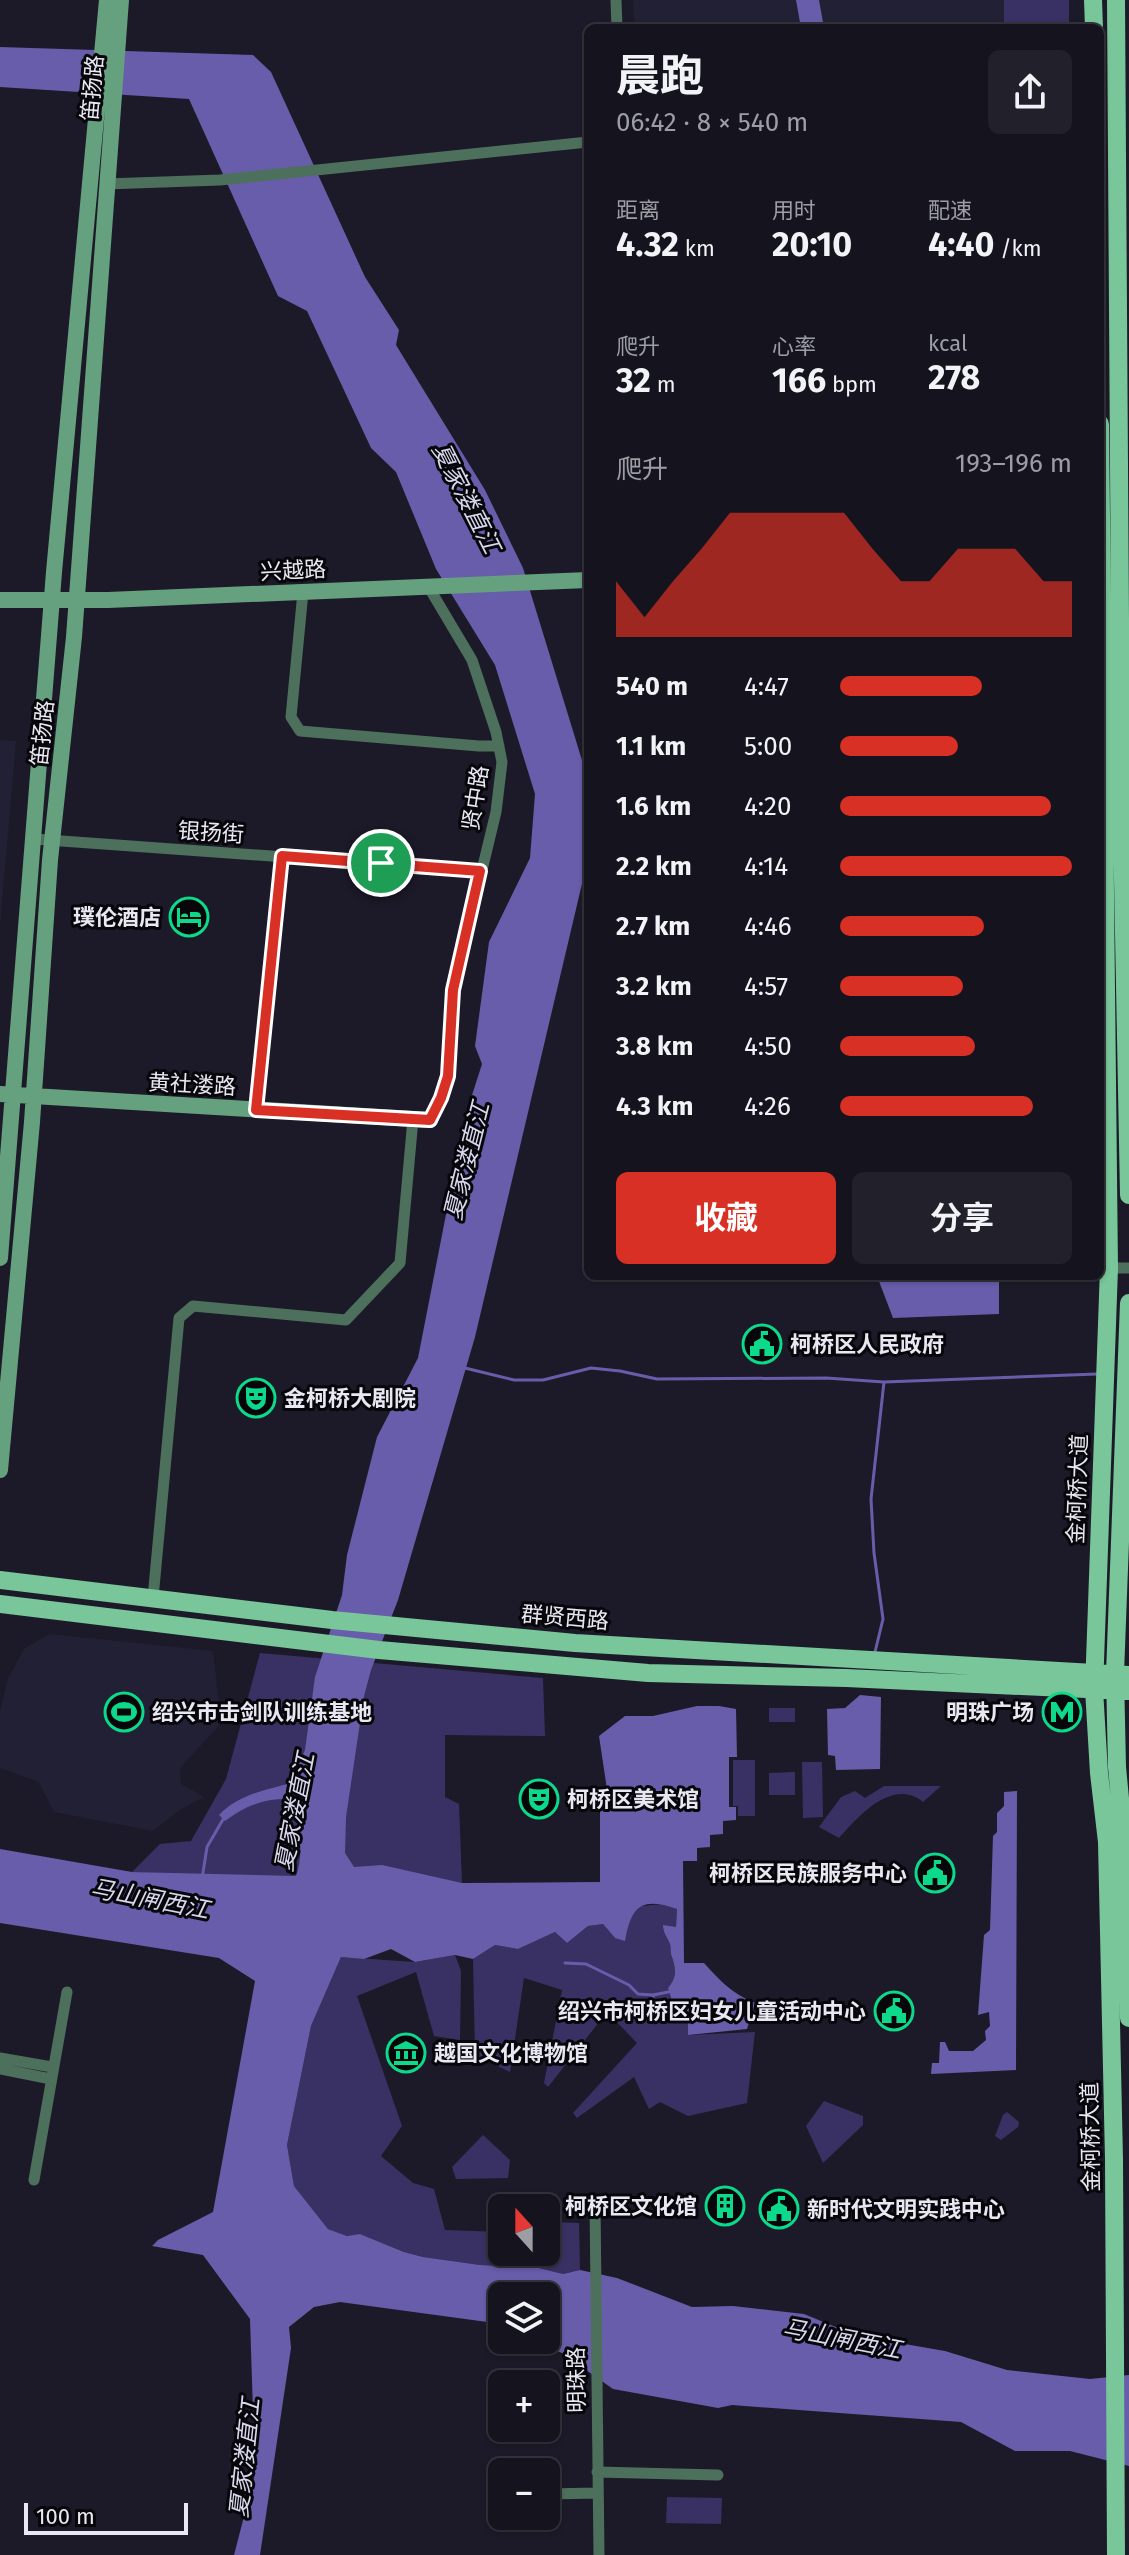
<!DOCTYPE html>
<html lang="zh">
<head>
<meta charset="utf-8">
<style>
	:root { --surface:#15141e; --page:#22212b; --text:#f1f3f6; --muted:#9d9ea4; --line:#34333c; --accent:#d93025 }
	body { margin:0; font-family:"Fira Sans","Noto Sans SC",sans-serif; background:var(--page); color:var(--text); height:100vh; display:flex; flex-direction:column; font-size:30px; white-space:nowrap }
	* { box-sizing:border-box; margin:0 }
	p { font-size:26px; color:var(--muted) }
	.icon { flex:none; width:44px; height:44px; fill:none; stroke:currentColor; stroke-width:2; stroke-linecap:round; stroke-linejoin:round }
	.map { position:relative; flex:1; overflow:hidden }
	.panel { position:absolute; left:584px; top:24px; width:520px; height:1256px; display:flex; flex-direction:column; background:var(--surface); border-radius:12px; box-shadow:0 2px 6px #0004,0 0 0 2px var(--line) }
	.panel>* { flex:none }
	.needle { width:52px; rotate:339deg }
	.buttons { position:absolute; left:488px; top:2194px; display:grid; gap:16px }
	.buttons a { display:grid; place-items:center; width:72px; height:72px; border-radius:12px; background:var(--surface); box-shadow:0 2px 6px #0004,0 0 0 2px var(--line); font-size:40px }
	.scale { position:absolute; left:24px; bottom:20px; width:164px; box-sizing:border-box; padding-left:8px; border:4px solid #e9e8f2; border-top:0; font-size:22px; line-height:28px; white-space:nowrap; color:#e9e8f2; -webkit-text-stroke:6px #07060b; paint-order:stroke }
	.pin { position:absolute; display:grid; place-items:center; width:68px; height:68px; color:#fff; margin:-34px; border:4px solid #fff; border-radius:50%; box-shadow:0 2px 8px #0007 }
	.round { display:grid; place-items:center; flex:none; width:84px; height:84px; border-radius:12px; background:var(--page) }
	.headline { display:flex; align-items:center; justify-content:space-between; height:136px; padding:0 32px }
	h1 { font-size:44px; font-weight:700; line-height:60px }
	.metrics { display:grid; grid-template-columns:repeat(3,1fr); gap:12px; height:136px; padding:8px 32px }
	.metrics div { display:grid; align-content:center }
	.metrics b { font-size:34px; font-weight:700 }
	.metrics small { font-size:22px; font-weight:400 }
	.metrics p { font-size:22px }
	.chart { height:224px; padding:16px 32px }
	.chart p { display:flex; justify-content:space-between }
	.chart svg { width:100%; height:144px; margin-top:8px; fill:var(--accent); opacity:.7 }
	.primary-button { display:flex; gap:16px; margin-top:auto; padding:16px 32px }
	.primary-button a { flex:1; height:92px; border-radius:12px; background:var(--accent); color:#fff; font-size:32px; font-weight:700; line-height:92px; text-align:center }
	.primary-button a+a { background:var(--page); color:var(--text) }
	ul { padding:0 32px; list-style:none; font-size:26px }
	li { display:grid; grid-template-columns:128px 96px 1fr; align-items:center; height:60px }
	li i { height:20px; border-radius:10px; background:var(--accent) }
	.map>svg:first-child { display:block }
	.built { fill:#222034 }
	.green { fill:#393163 }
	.water { fill:#685daa }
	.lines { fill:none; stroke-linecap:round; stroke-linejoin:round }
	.stream { stroke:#685daa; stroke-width:3 }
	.street { stroke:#4c705b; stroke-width:11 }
	.secondary { stroke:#65a17f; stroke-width:16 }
	.primary { stroke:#78c69a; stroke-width:18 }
	.route-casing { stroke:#fff; stroke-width:16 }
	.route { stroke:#d93025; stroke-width:10 }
	.labels { text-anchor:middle; stroke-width:6; stroke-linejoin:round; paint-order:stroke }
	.street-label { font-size:22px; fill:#e9e8f2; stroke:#07060b }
	.poi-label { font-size:22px; font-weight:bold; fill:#e9e8f2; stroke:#07060b; text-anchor:start }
	.water-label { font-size:24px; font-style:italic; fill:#d8d7ec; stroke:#07060b }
</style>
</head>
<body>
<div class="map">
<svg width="1129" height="2555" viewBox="0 0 1129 2555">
	<rect width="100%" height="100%" fill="#1c1a28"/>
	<path class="built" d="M633,0H1004V28H635Z
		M0,740L16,741L0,925Z
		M50,1634L213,1651L221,1723L180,1768L181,1784L204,1797L181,1809L153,1831L54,1812L39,1782L0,1768V1712L8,1678L25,1648Z"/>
	<path class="green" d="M1004,0H1069V28H1004Z
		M260,1653L543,1678L545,1736L445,1735V1797L459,1804L462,1883L424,1876L245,1877L132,1872L160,1844L191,1841L226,1779Z
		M769,1708H795V1722H769Z
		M733,1760H755V1816H738V1806H733Z
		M802,1762H822L823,1817L803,1818Z
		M795,1772V1795H769V1773Z
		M884,1786H941L923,1802C892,1777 858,1817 839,1838L819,1827L841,1797L855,1791L865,1798Z
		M662,1904L677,1908L676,1928L663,1925C663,1935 667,1935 670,1944C671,1948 670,1953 672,1957C676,1970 677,1977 668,1988L672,2001L671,2016L688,2020V2035L755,2032L747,2103L688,2116L660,2102L649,2109L634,2077L577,2118L573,2113L637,2043L607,2012L548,2087L544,2083L562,1990L524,1978L510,2072L475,2055L473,1959L495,1945L518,1949L555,1932L567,1943L588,1926L603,1924L615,1938L629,1916L642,1906Z
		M455,1955L461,1971L460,2040L434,2036L416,1972L357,1996L402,2126L381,2156L413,2183L434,2189L445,2230L502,2232V2252H546V2222L579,2223L580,2270L563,2274L539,2268L480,2265L423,2257L404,2252L360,2234L347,2236L328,2229L294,2186L287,2145L311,2026L341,1957L415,1962Z
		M824,2101L863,2116V2125L823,2163L806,2126Z
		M1007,2112L1019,2122L1018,2127L1001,2140L995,2136L1003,2115Z
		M483,2135L510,2160L508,2178L456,2179L452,2167Z
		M667,2497L722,2498L721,2524L666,2523Z"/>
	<path class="water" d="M796,0H819L824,28H801Z
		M0,47L253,55L271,72L365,277L399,330L396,345L485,490L523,568L585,770L588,772V869L585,871L475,1337L398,1600L371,1670L364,1696L346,1817L345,1853L354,1867L382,1865L462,1883L600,1882V1805L608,1796L599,1736L625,1716H653L697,1706H719L736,1709L737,1757H729V1807H736V1820L723,1821V1834L710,1835V1847L697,1848V1861H683L684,1963H704C720,1981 733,1994 755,2003L747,2029L688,2035V2020L671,2017L672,2001L668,1988C677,1977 676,1970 672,1957C670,1953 671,1948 670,1944C667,1936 663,1934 663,1925L676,1927L677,1909C641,1896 631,1907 625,1941L615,1938L603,1924L588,1926L567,1943L555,1932L518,1949L495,1945L473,1959L455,1955L415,1962L391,1949L364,1959L341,1957L311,2026L287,2145L294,2186L328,2229L347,2236L360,2234L404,2252L423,2257L480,2265L539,2268L563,2274L580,2270L617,2278L692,2307L733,2306L804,2314L838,2328L899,2343L945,2351L1007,2370L1090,2379L1129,2375V2466L1070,2451H1015L961,2422L732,2405L718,2408L613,2389L562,2353L534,2340H546V2296H502V2324L340,2302L314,2307L289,2327L291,2348L260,2555H234L255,2474L250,2319L203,2255L152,2246L158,2240L213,2212L255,1981L219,1958L0,1923V1849L132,1872L296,1876C305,1852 299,1821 287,1799C262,1799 245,1806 225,1821L219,1815C238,1795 265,1790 291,1783L305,1750L315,1677L342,1595L347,1555L377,1437L418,1358L465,1117L482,1064L475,1046L489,942L530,858L535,794L495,665L436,569L396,472L371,448L307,311L278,296L189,99L0,87Z
		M877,1276H999V1314L893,1318Z
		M860,1695L881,1697L880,1769L836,1770L835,1756L828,1755L827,1709L845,1708Z
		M1017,1791L1016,2070L931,2074L932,2063H939L940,2042H945L949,2051H973L986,2040L985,2031L990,2026L989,2012L978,2015L984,1935L990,1930L993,1836L997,1832V1813L1004,1806V1792Z"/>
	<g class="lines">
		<path class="stream" d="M465,1368L514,1380H543L591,1368L620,1371L657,1379L826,1378L884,1382L1097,1374
			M875,1652L883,1619L874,1553L871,1499L884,1382
			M202,1879L207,1847L225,1816
			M565,1963L586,1964L629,1985L638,1994L653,1995L655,2013L644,2019
			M653,1995L673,1991
			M655,2013L663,2016L674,2015"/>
		<path class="street" d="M616,0L617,28
			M106,184L220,180L588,142
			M428,586L472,660L496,732L502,762L496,812L453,990L448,1076L430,1120
			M303,592L291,717L300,731L479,746H499
			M34,839L480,871
			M256,1110L282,856
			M1109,1268H1129
			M153,1598L179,1318L193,1306L346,1320L400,1263L413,1119
			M0,2058L52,2067
			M0,2069L51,2079
			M34,2180L67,1992
			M595,2204L599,2555
			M597,2472L718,2475
			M493,2494H502
			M546,2494L598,2493"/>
		<path class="secondary" d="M0,600H108L588,580
			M0,1094L430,1120
			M0,1258L54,572L107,0
			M0,1470L32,1122L50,860L74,637L121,0"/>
		<path class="primary" d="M1093,0L1094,28
			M1116,0L1121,774L1129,1195
			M1100,424L1109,1268L1094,1689L1099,1773L1107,1842L1114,2159L1116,2555
			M1129,1303L1115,1674L1117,1767L1124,1841L1129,2018
			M0,1580L332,1620L575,1643L1129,1675
			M0,1604L379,1650L648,1673L846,1678L1129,1691"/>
	</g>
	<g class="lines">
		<g class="route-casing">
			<path id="route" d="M282,856L480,871L453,990L448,1076L441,1098L430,1120L256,1110Z"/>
		</g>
		<use href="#route" class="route"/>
	</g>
	<defs>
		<g id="hotel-ring" transform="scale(2)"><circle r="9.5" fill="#07060b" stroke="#0dd98a" stroke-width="1.5"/><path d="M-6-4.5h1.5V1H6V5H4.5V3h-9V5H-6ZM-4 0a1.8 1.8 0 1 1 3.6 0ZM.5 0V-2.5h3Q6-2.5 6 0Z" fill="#0dd98a"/></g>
		<g id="civic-ring" transform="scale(2)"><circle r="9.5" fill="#07060b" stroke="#0dd98a" stroke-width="1.5"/><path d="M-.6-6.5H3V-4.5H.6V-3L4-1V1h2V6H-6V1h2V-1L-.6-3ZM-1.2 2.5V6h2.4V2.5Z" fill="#0dd98a"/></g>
		<g id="theatre-ring" transform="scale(2)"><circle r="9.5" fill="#07060b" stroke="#0dd98a" stroke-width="1.5"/><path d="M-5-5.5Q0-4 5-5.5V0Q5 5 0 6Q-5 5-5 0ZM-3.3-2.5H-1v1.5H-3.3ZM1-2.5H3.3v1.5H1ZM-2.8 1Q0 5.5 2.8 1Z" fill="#0dd98a"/></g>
		<g id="stadium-ring" transform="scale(2)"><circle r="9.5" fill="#07060b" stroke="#0dd98a" stroke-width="1.5"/><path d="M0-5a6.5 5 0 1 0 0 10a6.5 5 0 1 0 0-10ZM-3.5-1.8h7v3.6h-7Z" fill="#0dd98a"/></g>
		<g id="metro-ring" transform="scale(2)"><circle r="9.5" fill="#07060b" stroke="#0dd98a" stroke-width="1.5"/><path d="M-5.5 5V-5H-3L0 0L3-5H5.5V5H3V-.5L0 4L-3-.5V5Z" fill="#0dd98a"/></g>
		<g id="museum-ring" transform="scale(2)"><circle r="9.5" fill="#07060b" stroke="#0dd98a" stroke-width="1.5"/><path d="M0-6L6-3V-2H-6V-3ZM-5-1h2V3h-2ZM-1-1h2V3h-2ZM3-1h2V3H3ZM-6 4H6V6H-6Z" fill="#0dd98a"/></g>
		<g id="building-ring" transform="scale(2)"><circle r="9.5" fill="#07060b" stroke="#0dd98a" stroke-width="1.5"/><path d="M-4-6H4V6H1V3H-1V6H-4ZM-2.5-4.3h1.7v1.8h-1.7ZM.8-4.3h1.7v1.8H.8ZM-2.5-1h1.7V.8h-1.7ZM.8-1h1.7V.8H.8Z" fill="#0dd98a"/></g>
	</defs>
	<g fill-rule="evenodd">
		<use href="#hotel-ring" x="189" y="917"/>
		<use href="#civic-ring" x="762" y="1344"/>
		<use href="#theatre-ring" x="256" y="1398"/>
		<use href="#stadium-ring" x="124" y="1712"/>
		<use href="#metro-ring" x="1062" y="1712"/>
		<use href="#theatre-ring" x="539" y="1799"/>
		<use href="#civic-ring" x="935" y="1873"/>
		<use href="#civic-ring" x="894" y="2011"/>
		<use href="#museum-ring" x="406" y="2053"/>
		<use href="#building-ring" x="725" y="2206"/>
		<use href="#civic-ring" x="779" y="2209"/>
	</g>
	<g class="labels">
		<g class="street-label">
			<text transform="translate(92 88) rotate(-85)" y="8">笛扬路</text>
			<text transform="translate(293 570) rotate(-3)" y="8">兴越路</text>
			<text transform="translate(42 733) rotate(-84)" y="8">笛扬路</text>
			<text transform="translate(475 798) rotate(-81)" y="8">贤中路</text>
			<text transform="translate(211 832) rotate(4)" y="8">银扬街</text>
			<text transform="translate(192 1084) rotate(3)" y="8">黄社溇路</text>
			<text transform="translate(1077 1489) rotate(-88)" y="8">金柯桥大道</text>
			<text transform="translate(565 1617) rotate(5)" y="8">群贤西路</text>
			<text transform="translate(1090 2137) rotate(-91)" y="8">金柯桥大道</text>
			<text transform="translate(576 2380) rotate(-91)" y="8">明珠路</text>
		</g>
		<g class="poi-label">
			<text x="161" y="925" text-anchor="end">璞伦酒店</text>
			<text x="790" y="1352">柯桥区人民政府</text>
			<text x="284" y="1406">金柯桥大剧院</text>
			<text x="152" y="1720">绍兴市击剑队训练基地</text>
			<text x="1034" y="1720" text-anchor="end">明珠广场</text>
			<text x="567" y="1807">柯桥区美术馆</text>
			<text x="907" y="1881" text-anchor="end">柯桥区民族服务中心</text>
			<text x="866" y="2019" text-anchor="end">绍兴市柯桥区妇女儿童活动中心</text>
			<text x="434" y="2061">越国文化博物馆</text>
			<text x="697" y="2214" text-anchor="end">柯桥区文化馆</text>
			<text x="807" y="2217">新时代文明实践中心</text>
		</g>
		<g class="water-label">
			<text transform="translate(466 498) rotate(63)" y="8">夏家溇直江</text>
			<text transform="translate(467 1161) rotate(-76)" y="8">夏家溇直江</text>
			<text transform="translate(295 1812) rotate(-79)" y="8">夏家溇直江</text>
			<text transform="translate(150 1899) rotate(11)" y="8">马山闸西江</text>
			<text transform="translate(842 2339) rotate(11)" y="8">马山闸西江</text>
			<text transform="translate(245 2458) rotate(-84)" y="8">夏家溇直江</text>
		</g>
	</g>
</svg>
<div class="buttons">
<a><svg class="needle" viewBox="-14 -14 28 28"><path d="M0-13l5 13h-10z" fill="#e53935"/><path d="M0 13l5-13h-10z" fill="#9d9ea4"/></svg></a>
<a><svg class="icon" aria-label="layers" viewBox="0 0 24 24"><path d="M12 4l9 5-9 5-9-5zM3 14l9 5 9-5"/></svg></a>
<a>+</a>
<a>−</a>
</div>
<div class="scale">100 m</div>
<div class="pin" style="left:381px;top:863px;background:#1e9e55"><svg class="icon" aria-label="arrive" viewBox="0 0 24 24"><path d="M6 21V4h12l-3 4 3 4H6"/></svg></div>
<section class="panel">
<div class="headline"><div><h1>晨跑</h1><p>06:42 · 8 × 540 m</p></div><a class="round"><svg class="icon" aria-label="share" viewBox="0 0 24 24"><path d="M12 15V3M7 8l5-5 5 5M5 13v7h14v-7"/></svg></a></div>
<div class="metrics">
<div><p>距离</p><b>4.32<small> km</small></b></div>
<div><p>用时</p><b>20:10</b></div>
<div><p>配速</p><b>4:40<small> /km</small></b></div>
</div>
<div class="metrics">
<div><p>爬升</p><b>32<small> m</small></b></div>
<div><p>心率</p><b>166<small> bpm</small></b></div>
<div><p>kcal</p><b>278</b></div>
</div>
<div class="chart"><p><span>爬升</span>193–196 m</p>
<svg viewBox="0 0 160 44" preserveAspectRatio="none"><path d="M0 44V27L10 38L20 27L30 17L40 6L50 6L60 6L70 6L80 6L90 17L100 27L110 27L120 17L130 17L140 17L150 27L160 27V44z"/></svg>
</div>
<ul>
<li><b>540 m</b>4:47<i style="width:61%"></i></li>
<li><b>1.1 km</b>5:00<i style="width:51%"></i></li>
<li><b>1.6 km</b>4:20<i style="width:91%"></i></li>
<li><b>2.2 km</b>4:14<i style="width:100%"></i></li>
<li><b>2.7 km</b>4:46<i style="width:62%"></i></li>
<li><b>3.2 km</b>4:57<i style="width:53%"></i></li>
<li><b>3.8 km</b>4:50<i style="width:58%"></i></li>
<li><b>4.3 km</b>4:26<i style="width:83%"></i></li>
</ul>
<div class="primary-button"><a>收藏</a><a>分享</a></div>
</section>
</div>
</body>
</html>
